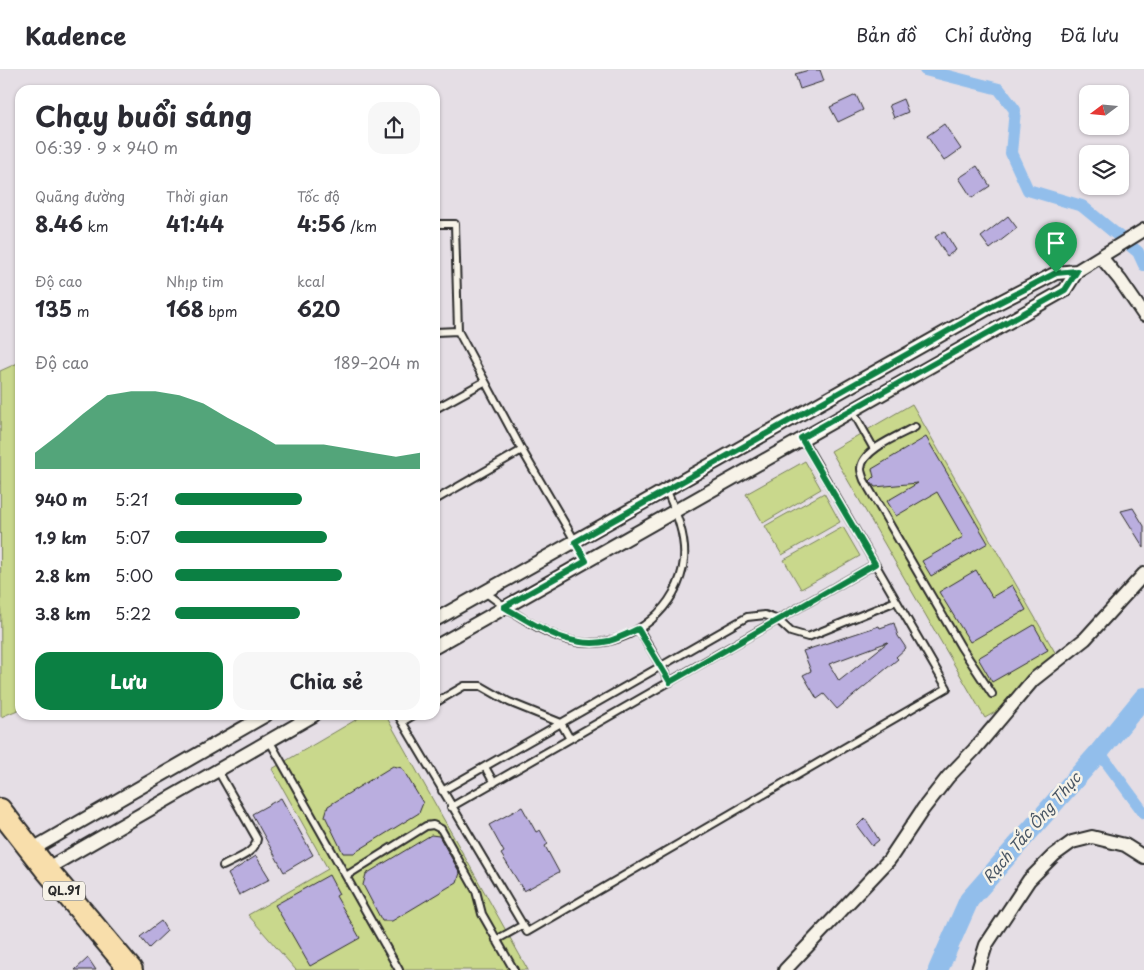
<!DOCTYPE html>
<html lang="vi">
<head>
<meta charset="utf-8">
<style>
	:root { --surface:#fff; --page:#f7f7f7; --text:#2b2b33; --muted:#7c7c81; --line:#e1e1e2; --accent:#0b8043 }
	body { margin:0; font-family:"Playpen Sans",sans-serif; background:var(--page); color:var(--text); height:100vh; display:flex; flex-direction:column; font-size:19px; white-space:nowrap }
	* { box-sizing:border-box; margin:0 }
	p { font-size:16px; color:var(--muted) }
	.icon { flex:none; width:28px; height:28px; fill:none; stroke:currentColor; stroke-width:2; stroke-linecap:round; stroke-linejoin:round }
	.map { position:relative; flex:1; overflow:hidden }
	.drawer { position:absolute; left:15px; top:15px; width:425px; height:635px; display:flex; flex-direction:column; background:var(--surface); border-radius:15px; box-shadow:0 1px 4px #0004 }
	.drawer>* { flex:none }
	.needle { width:32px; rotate:254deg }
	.controls { position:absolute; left:1079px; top:15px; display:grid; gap:10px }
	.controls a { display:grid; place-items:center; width:50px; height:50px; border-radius:10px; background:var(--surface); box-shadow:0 1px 4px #0004; font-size:25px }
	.pin { position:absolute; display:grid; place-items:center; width:42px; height:42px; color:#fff; margin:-51px -21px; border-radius:50% 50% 50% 0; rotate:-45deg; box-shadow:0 0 5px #0007 }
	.pin .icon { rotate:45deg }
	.round { display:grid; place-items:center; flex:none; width:52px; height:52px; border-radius:15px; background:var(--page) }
	.overview { display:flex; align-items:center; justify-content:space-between; height:85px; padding:0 20px }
	h1 { font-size:28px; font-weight:700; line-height:38px }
	.figures { display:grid; grid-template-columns:repeat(3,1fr); gap:8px; height:85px; padding:5px 20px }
	.figures div { display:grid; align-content:center }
	.figures b { font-size:21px; font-weight:700 }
	.figures small { font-size:14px; font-weight:400 }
	.figures p { font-size:14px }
	.chart { height:140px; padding:10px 20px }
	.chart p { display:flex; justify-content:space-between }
	.chart svg { width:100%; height:90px; margin-top:5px; fill:var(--accent); opacity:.7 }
	.action { display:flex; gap:10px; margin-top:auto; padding:10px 20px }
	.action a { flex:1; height:58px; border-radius:15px; background:var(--accent); color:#fff; font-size:20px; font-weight:700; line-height:58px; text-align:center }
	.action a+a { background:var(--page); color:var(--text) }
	ul { padding:0 20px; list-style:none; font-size:16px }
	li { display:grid; grid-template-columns:80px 60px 1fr; align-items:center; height:38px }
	li i { height:12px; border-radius:6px; background:var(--accent) }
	header { display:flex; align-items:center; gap:30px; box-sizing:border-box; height:70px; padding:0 25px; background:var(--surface); border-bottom:1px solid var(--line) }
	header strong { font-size:24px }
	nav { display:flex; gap:28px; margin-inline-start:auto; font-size:18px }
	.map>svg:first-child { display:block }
	.green { fill:#c9d88c; stroke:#7a825c }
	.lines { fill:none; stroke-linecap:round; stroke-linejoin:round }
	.canal { stroke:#92beeb; stroke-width:12 }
	.river { stroke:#92beeb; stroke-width:20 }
	.building { fill:#baaedf; stroke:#2b2b2b; fill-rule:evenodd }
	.lane-casing { stroke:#2b2b2b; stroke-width:10 }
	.street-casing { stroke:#2b2b2b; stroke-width:16 }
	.highway-casing { stroke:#2b2b2b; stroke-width:26 }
	.lane { stroke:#f7f3e8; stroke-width:6 }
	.street { stroke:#f7f3e8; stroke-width:12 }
	.highway { stroke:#f8deab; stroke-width:22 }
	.route-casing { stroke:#fff; stroke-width:10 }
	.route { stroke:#0b8043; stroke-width:6 }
	.labels { text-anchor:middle; stroke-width:5; stroke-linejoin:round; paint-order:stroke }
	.shield { fill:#f7f3e8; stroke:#686764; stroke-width:1 }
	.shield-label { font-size:12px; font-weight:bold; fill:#2b2b2b }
	.water-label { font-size:15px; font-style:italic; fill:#4a5765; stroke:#f7f3e8 }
</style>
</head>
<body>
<header>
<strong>Kadence</strong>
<nav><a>Bản đồ</a><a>Chỉ đường</a><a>Đã lưu</a></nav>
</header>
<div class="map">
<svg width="1144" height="900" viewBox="0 0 1144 900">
	<rect width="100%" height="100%" fill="#e5dee5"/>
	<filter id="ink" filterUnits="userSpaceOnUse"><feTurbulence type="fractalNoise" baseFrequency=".02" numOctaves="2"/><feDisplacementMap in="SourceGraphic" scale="10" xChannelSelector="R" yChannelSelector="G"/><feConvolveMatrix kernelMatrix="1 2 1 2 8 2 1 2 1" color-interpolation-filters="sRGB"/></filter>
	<g filter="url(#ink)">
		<path class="green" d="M20,292V639L1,647L0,301Z
			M912,334L1056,584L1031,603L1002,638L985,648L831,381Z
			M805,391L821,419L763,453L746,424Z
			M824,423L840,452L782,485L765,456Z
			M843,457L860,486L801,519L784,490Z
			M364,645L386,646L528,900H296L248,845L328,799L272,699Z"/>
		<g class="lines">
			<path class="canal" d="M925,0L999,19L1015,40L1011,83L1028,120L1082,136L1138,182L1144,195
				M1099,682L1144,743"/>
			<path class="river" d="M938,900L969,830L1099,682L1144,627"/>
		</g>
		<path class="building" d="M809,0H820L824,11L800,19L795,4Z
			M856,25L863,40L838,52L830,37Z
			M903,29L908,42L894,48L889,35Z
			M944,54L961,79L944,91L927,66Z
			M977,96L990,116L972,128L959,108Z
			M1008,146L1017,158L990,179L981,167Z
			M944,161L956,180L947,186L935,167Z
			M926,367L988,473L931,506L922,491L963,467L937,422L896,446L887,431L918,413L875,417L870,411L874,407L872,399Z
			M1133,438L1144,456V478L1121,441Z
			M976,500L992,527L1012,515L1026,540L970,572L939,522Z
			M894,553L898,566L906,578L896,587L898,589L837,639L824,624L817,629L803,605L811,601L803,581L879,556L880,558ZM888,572L839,611L829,594Z
			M1034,555L1048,580L992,612L978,588Z
			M393,696L402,698L423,733L419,743L354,783H343L325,746L328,736Z
			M281,728L313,785L284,802L252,744Z
			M522,737L536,762L540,760L548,774L545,776L559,802L524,821L501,784L504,782L489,755Z
			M865,748L879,770L872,776L857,756Z
			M431,765L439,766L460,803L457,812L392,851H382L363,815L366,804Z
			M256,786L270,809L239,825L228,804Z
			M329,805L339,824L336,826L360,868L310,896L275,835Z
			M161,851L167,861L149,878L140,867Z
			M88,888L96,900H75Z"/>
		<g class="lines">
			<g class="lane-casing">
				<path id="lane" d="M435,154H455L458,261
					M435,262L458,261L522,380
					M435,339L484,312
					M852,340L874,379
					M915,357C900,365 861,380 861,399C861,402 863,407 864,410L961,577L992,624
					M435,430L522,380L575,471
					M485,522C511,542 553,572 586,573C634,575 679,537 684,490C686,466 676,442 667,421
					M639,559L670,612
					M435,633L464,616H481L509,632L561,653L570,669
					M398,645L527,862L947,618L802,368
					M402,652L414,645
					M269,670L399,900
					M485,697L494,713
					M217,699L257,769C255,784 235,789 223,796
					M442,721L747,547L765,545L778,550L791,562L808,567L896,531
					M451,737L875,494
					M346,806L426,756L433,755L441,759L476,821L482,844L514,900
					M496,870L523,855"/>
			</g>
			<g class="street-casing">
				<path id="street" d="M1101,187L1120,210L1144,245
					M435,550L994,235L1056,203L1077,201L1144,160
					M435,577L1065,220L1077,201
					M31,780L266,645
					M46,799L314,645
					M785,900L889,790L923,739L948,707L974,680L1033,610L1085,569L1144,504
					M978,900L986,875L1029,810L1054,785L1072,772L1092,767L1125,775L1144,787"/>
			</g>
			<g class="highway-casing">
				<path id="highway" d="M0,740L46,799L131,900"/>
			</g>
			<use href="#lane" class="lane"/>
			<use href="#street" class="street"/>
			<use href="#highway" class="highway"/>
		</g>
	</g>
	<g class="lines" filter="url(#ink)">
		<g class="route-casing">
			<path id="route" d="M1077,201L1065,220L801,368L875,494L670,612L638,559C629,563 619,568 609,571C570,580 537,556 504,537L586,491L575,472L994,235L1056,203Z"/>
		</g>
		<use href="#route" class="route"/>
	</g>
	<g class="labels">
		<rect class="shield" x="43" y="811.5" width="42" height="19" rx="4"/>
		<g class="shield-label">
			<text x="64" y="825">QL.91</text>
		</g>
		<g class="water-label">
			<text transform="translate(1032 758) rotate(-49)" y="5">Rạch Tắc Ông Thục</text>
		</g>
	</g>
</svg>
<div class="controls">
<a><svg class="needle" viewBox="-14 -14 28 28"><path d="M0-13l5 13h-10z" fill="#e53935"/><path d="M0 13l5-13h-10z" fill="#7c7c81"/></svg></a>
<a><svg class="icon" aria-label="layers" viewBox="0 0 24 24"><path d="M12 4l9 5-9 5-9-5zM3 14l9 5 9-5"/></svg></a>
</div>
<div class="pin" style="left:1056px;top:203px;background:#1e9e55"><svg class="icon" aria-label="arrive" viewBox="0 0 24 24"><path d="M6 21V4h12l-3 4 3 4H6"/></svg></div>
<section class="drawer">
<div class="overview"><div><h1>Chạy buổi sáng</h1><p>06:39 · 9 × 940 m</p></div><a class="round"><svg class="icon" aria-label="share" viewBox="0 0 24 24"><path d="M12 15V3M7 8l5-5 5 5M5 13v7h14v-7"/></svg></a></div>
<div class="figures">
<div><p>Quãng đường</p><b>8.46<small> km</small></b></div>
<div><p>Thời gian</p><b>41:44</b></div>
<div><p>Tốc độ</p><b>4:56<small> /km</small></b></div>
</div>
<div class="figures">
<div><p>Độ cao</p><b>135<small> m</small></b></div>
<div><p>Nhịp tim</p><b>168<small> bpm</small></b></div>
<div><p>kcal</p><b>620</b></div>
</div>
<div class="chart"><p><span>Độ cao</span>189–204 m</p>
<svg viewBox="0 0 160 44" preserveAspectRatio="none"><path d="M0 44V36L10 27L20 17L30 8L40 6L50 6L60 8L70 12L80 19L90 25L100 32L110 32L120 32L130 34L140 36L150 38L160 36V44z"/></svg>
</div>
<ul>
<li><b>940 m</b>5:21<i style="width:52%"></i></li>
<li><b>1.9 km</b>5:07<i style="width:62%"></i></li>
<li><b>2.8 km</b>5:00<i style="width:68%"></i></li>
<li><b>3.8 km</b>5:22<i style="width:51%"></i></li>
</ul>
<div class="action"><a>Lưu</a><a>Chia sẻ</a></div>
</section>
</div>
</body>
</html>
